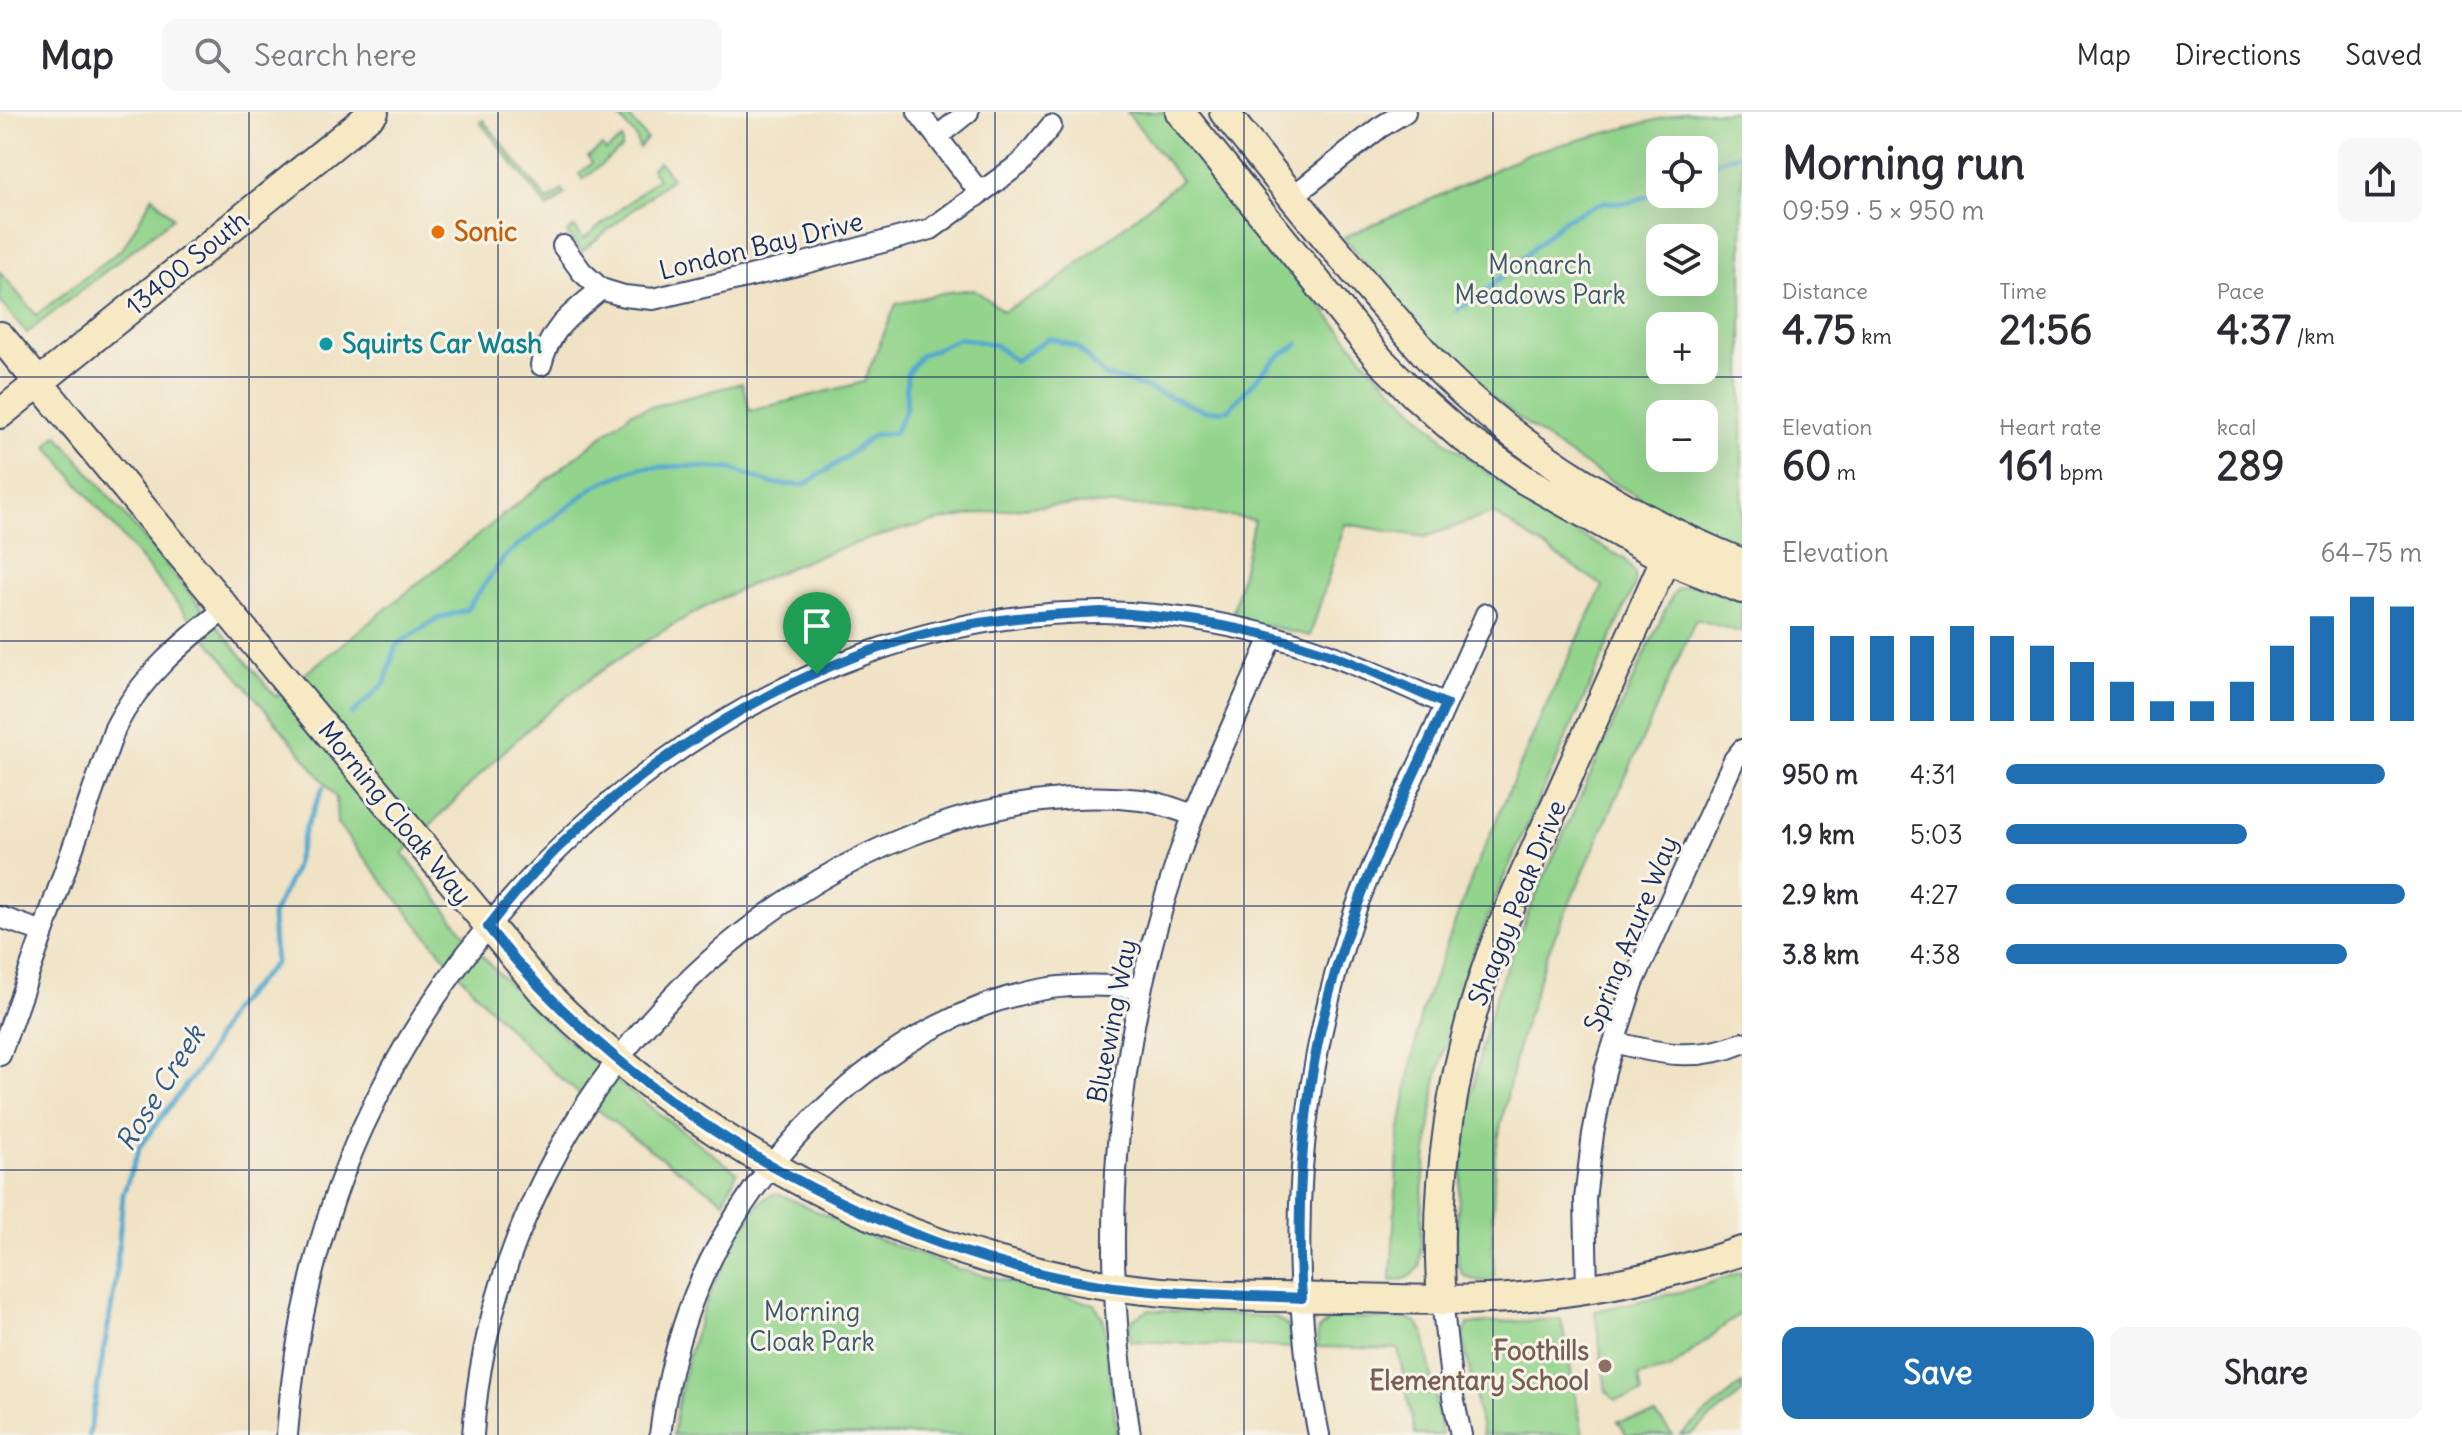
<!DOCTYPE html>
<html lang="en">
<head>
<meta charset="utf-8">
<style>
	:root { --surface:#fff; --page:#f7f7f7; --text:#2b2b33; --muted:#7c7c81; --line:#e1e1e2; --accent:#1f6fb2 }
	body { margin:0; font-family:Delius,sans-serif; background:var(--page); color:var(--text); height:100vh; display:flex; flex-direction:column; font-size:30px; white-space:nowrap }
	* { box-sizing:border-box; margin:0 }
	p { font-size:26px; color:var(--muted) }
	.icon { flex:none; width:44px; height:44px; fill:none; stroke:currentColor; stroke-width:2; stroke-linecap:round; stroke-linejoin:round }
	.map { position:relative; flex:1; overflow:hidden }
	.details { display:flex; flex-direction:column; background:var(--surface); width:720px }
	.details>* { flex:none }
	.fabs { position:absolute; left:1646px; top:24px; display:grid; gap:16px }
	.fabs a { display:grid; place-items:center; width:72px; height:72px; border-radius:16px; background:var(--surface); box-shadow:0 8px 32px #0002; font-size:40px }
	.pin { position:absolute; display:grid; place-items:center; width:68px; height:68px; color:#fff; margin:-82px -34px; border-radius:50% 50% 50% 0; rotate:-45deg; box-shadow:0 0 8px #0007 }
	.pin .icon { rotate:45deg }
	.round { display:grid; place-items:center; flex:none; width:84px; height:84px; border-radius:16px; background:var(--page) }
	.head { display:flex; align-items:center; justify-content:space-between; height:136px; padding:0 40px }
	h1 { font-size:44px; font-weight:700; line-height:60px }
	.figures { display:grid; grid-template-columns:repeat(3,1fr); gap:12px; height:136px; padding:8px 40px }
	.figures div { display:grid; align-content:center }
	.figures b { font-size:40px; font-weight:700 }
	.figures small { font-size:22px; font-weight:400 }
	.figures p { font-size:22px }
	.chart { height:224px; padding:16px 40px }
	.chart p { display:flex; justify-content:space-between }
	.chart svg { width:100%; height:144px; margin-top:8px; stroke:var(--accent); stroke-width:6 }
	.button { display:flex; gap:16px; margin-top:auto; padding:16px 40px }
	.button a { flex:1; height:92px; border-radius:16px; background:var(--accent); color:#fff; font-size:32px; font-weight:700; line-height:92px; text-align:center }
	.button a+a { background:var(--page); color:var(--text) }
	ul { padding:0 40px; list-style:none; font-size:26px }
	li { display:grid; grid-template-columns:128px 96px 1fr; align-items:center; height:60px }
	li i { height:20px; border-radius:10px; background:var(--accent) }
	header { display:flex; align-items:center; gap:48px; box-sizing:border-box; height:112px; padding:0 40px; background:var(--surface); border-bottom:2px solid var(--line) }
	header strong { font-size:38px }
	nav { display:flex; gap:44px; margin-inline-start:auto; font-size:28px }
	.search { width:560px; height:72px; background:var(--page); display:flex; align-items:center; gap:20px; box-sizing:border-box; padding:0 28px; border-radius:16px; color:var(--muted); font-size:30px }
	main { display:flex; flex:1; min-height:0 }
	.map>svg:first-child { display:block }
	.green { fill:#93d48c; stroke:#578275; stroke-width:2; fill-rule:evenodd }
	.lines { fill:none; stroke-linecap:round; stroke-linejoin:round }
	.stream { stroke:#51a8ce; stroke-width:5 }
	.street-casing { stroke:#3b4a6d; stroke-width:24 }
	.secondary-casing { stroke:#3b4a6d; stroke-width:32 }
	.street { stroke:#fff; stroke-width:20 }
	.secondary { stroke:#f7e9c3; stroke-width:28 }
	.route-casing { stroke:#fff; stroke-width:16 }
	.route { stroke:#1f6fb2; stroke-width:10 }
	.grid { fill:none; stroke:#1b2f5e; stroke-width:2; stroke-opacity:0.55 }
	.food-dot { fill:#e8710a; stroke:#f7f3e8; stroke-width:3 }
	.culture-dot { fill:#0f9aa8; stroke:#f7f3e8; stroke-width:3 }
	.education-dot { fill:#8d6e63; stroke:#f7f3e8; stroke-width:3 }
	.labels { text-anchor:middle; stroke-width:6; stroke-linejoin:round; paint-order:stroke }
	.food-label { font-size:26px; font-weight:bold; fill:#c56008; stroke:#f7f3e8; text-anchor:start }
	.street-label { font-size:26px; fill:#1b2f5e; stroke:#f7f3e8 }
	.park-label { font-size:26px; fill:#39586a; stroke:#f7f3e8 }
	.culture-label { font-size:26px; font-weight:bold; fill:#0d838f; stroke:#f7f3e8; text-anchor:start }
	.education-label { font-size:26px; font-weight:bold; fill:#785e54; stroke:#f7f3e8; text-anchor:end }
	.water-label { font-size:28px; font-style:italic; fill:#2e5985; stroke:#f7f3e8 }
</style>
</head>
<body>
<header>
<strong>Map</strong>
<div class="search"><svg class="icon" aria-label="search" viewBox="0 0 24 24"><circle cx="10" cy="10" r="6"/><path d="M15 15l6 6"/></svg>Search here</div>
<nav><a>Map</a><a>Directions</a><a>Saved</a></nav>
</header>
<main>
<div class="map">
<svg width="1742" height="1323" viewBox="0 0 1742 1323">
	<rect width="100%" height="100%" fill="#f7f3e8"/>
	<filter id="ink" filterUnits="userSpaceOnUse"><feTurbulence type="fractalNoise" baseFrequency=".0125" numOctaves="2"/><feDisplacementMap in="SourceGraphic" scale="16" xChannelSelector="R" yChannelSelector="G"/><feConvolveMatrix kernelMatrix="1 2 1 2 8 2 1 2 1" color-interpolation-filters="sRGB"/></filter>
	<filter id="wash" filterUnits="userSpaceOnUse"><feTurbulence type="fractalNoise" baseFrequency=".006" numOctaves="4" result="noise"/><feDisplacementMap in="SourceGraphic" scale="32" xChannelSelector="R" yChannelSelector="G"/><feGaussianBlur stdDeviation="1.8" result="paint"/><feColorMatrix in="noise" values="0 0 0 0 0 0 0 0 0 0 0 0 0 0 0 0 0 1.4 0 .05"/><feComposite in="paint" operator="in"/></filter>
	<g filter="url(#wash)">
		<rect width="100%" height="100%" fill="#f0e2c4"/>
		<path class="green" d="M615,0H625L647,27L639,36L636,25Z
			M1127,0H1164L1369,253L1448,331L1547,405L1625,447L1635,461V473L1504,765L1462,870L1436,970L1422,1080L1420,1154C1413,1166 1404,1168 1391,1169L1399,1022L1421,901L1475,757L1544,598L1603,474L1493,401L1425,425L1345,412L1310,524L1232,505L1254,408C1180,396 1105,388 1030,395C859,411 689,486 555,594C521,622 489,653 458,685C440,704 420,722 403,742C432,778 459,817 490,852C561,932 652,996 737,1060L724,1089C672,1053 620,1018 572,976C483,901 410,802 337,712L336,686L307,648L47,334L58,323L276,585L632,300L742,271L750,299L864,270L896,192L942,181L974,177L1003,199L1048,176L1181,68Z
			M1686,0H1742V437C1709,425 1680,408 1649,391C1565,345 1488,289 1422,219C1394,189 1369,156 1344,125L1457,76L1529,41ZM1660,38H1704V82H1660ZM1660,126H1704V170H1660ZM1660,214H1704V258H1660ZM1660,302H1704V346H1660Z
			M483,8L548,89L562,78L565,82L548,96L480,10Z
			M622,27V36L583,67L579,62L592,51L588,45L602,34L606,39Z
			M659,50L672,66L582,139L567,121L574,115L584,127L658,66L651,57Z
			M153,84L173,106L27,221L0,190V160L36,203L123,136Z
			M1691,472L1742,488V521L1696,507L1546,844L1516,941L1495,1042L1492,1122L1494,1169C1484,1169 1474,1170 1465,1164C1451,1154 1458,1104 1459,1087C1463,1037 1470,986 1481,937C1501,851 1543,769 1579,688C1609,620 1640,552 1672,484L1677,477Z
			M773,1082L782,1083L870,1124L955,1156L1095,1192L1104,1209L1117,1323H673C683,1247 706,1173 748,1109C755,1098 760,1087 773,1082Z
			M1742,1160V1200L1670,1257L1639,1264L1642,1282L1615,1288L1606,1279L1595,1199L1689,1178Z
			M1149,1198L1275,1205L1288,1214L1293,1236L1130,1229L1129,1218L1133,1207Z
			M1331,1206L1410,1207L1418,1212L1424,1222L1442,1323H1415L1398,1237L1317,1235L1318,1218Z
			M1561,1207L1583,1323H1483L1463,1226L1468,1212Z
			M1742,1272V1281L1690,1323H1680Z
			M1656,1303L1673,1323H1627L1618,1309Z"/>
		<g class="lines">
			<path class="stream" d="M1704,54L1742,41
				M1457,198L1484,181L1565,107L1604,90L1628,91L1656,81L1660,76
				M352,602L385,571L396,533L439,506L466,498L506,443L595,374L638,356L681,354L731,357L773,372L804,373L842,348L873,323L894,321L906,297L907,262L920,244L960,226L995,233L1015,249L1049,226L1077,235L1105,264L1138,273L1206,299L1228,298L1275,247L1298,232
				M89,1323L115,1174L123,1082L140,1034L204,949L231,898L275,851L272,804L293,761L305,717L323,676"/>
		</g>
	</g>
	<g filter="url(#ink)">
		<g class="lines">
			<g class="street-casing">
				<path id="street" d="M918,0L980,81
					M938,24L968,0
					M1292,85L1379,16L1405,0
					M563,134L582,160L601,177L624,184L653,187L801,152L931,117L1021,51L1051,14
					M541,253C551,214 572,202 601,177
					M0,805L43,820
					M1614,930C1659,942 1698,950 1742,931
					M0,943L115,616C141,564 182,531 226,496
					M1587,1177L1585,1087L1593,1022L1605,959L1633,871L1734,648L1742,638
					M1442,1188L1453,1285L1461,1323
					M287,1323C294,1218 319,1111 363,1015C492,732 780,500 1101,500C1176,501 1255,515 1325,541C1366,556 1406,575 1446,592
					M473,1323C490,1056 680,804 933,715C998,692 1073,680 1141,688C1159,690 1177,698 1194,703
					M660,1323C666,1275 677,1227 695,1182C753,1041 895,900 1050,876C1080,872 1110,873 1140,876
					M1130,1323C1098,1130 1114,934 1177,749C1203,672 1240,600 1271,525
					M1319,1323C1283,1147 1297,966 1356,796C1370,758 1388,722 1404,685C1432,624 1459,563 1486,502"/>
			</g>
			<g class="secondary-casing">
				<path id="secondary" d="M1180,0L1380,248L1415,283L1460,323L1525,368L1666,447L1742,477
					M1224,0C1276,65 1328,129 1382,192C1402,214 1421,238 1442,260C1524,342 1635,408 1742,451
					M0,224L542,878C693,1030 900,1143 1113,1174C1192,1186 1273,1185 1352,1186C1408,1187 1465,1190 1521,1185C1597,1178 1670,1163 1742,1139
					M0,302L374,0
					M1442,1188C1433,1071 1452,952 1491,843C1512,786 1539,731 1563,676C1601,591 1639,507 1676,422"/>
			</g>
			<use href="#street" class="street"/>
			<use href="#secondary" class="secondary"/>
		</g>
	</g>
	<g class="lines" filter="url(#ink)">
		<g class="route-casing">
			<path id="route" d="M1101,500C1176,504 1249,515 1320,539C1363,553 1404,575 1446,592C1416,659 1383,724 1358,792C1310,918 1293,1052 1302,1186C1239,1183 1176,1183 1114,1175C883,1143 632,999 488,815C590,681 753,571 914,525C975,508 1038,503 1101,500Z"/>
		</g>
		<use href="#route" class="route"/>
	</g>
	<path class="grid" d="M249,0V1323M498,0V1323M747,0V1323M995,0V1323M1244,0V1323M1493,0V1323M0,265H1742M0,529H1742M0,794H1742M0,1058H1742"/>
	<circle class="food-dot" cx="438" cy="120" r="8"/>
	<circle class="culture-dot" cx="326" cy="232" r="8"/>
	<circle class="education-dot" cx="1605" cy="1254" r="8"/>
	<g class="labels">
		<g class="food-label">
			<text x="454" y="129">Sonic</text>
		</g>
		<g class="street-label">
			<text transform="translate(761 134) rotate(-14)" y="9">London Bay Drive</text>
			<text transform="translate(187 151) rotate(-39)" y="9">13400 South</text>
			<text transform="translate(395 701) rotate(51)" y="9">Morning Cloak Way</text>
			<text transform="translate(1517 791) rotate(-68)" y="9">Shaggy Peak Drive</text>
			<text transform="translate(1631 822) rotate(-68)" y="9">Spring Azure Way</text>
			<text transform="translate(1112 909) rotate(-79)" y="9">Bluewing Way</text>
		</g>
		<g class="park-label">
			<text x="1540" y="162">Monarch<tspan x="1540" dy="30">Meadows Park</tspan></text>
			<text x="812" y="1209">Morning<tspan x="812" dy="30">Cloak Park</tspan></text>
		</g>
		<g class="culture-label">
			<text x="342" y="241">Squirts Car Wash</text>
		</g>
		<g class="education-label">
			<text x="1589" y="1248">Foothills<tspan x="1589" dy="30">Elementary School</tspan></text>
		</g>
		<g class="water-label">
			<text transform="translate(160 976) rotate(-58)" y="10">Rose Creek</text>
		</g>
	</g>
</svg>
<div class="fabs">
<a><svg class="icon" aria-label="locate" viewBox="0 0 24 24"><circle cx="12" cy="12" r="6"/><path d="M12 2v4M12 18v4M2 12h4M18 12h4"/></svg></a>
<a><svg class="icon" aria-label="layers" viewBox="0 0 24 24"><path d="M12 4l9 5-9 5-9-5zM3 14l9 5 9-5"/></svg></a>
<a>+</a>
<a>−</a>
</div>
<div class="pin" style="left:817px;top:562px;background:#1e9e55"><svg class="icon" aria-label="arrive" viewBox="0 0 24 24"><path d="M6 21V4h12l-3 4 3 4H6"/></svg></div>
</div>
<section class="details">
<div class="head"><div><h1>Morning run</h1><p>09:59 · 5 × 950 m</p></div><a class="round"><svg class="icon" aria-label="share" viewBox="0 0 24 24"><path d="M12 15V3M7 8l5-5 5 5M5 13v7h14v-7"/></svg></a></div>
<div class="figures">
<div><p>Distance</p><b>4.75<small> km</small></b></div>
<div><p>Time</p><b>21:56</b></div>
<div><p>Pace</p><b>4:37<small> /km</small></b></div>
</div>
<div class="figures">
<div><p>Elevation</p><b>60<small> m</small></b></div>
<div><p>Heart rate</p><b>161<small> bpm</small></b></div>
<div><p>kcal</p><b>289</b></div>
</div>
<div class="chart"><p><span>Elevation</span>64–75 m</p>
<svg viewBox="0 0 160 44" preserveAspectRatio="none"><path d="M5 44V15M15 44V18M25 44V18M35 44V18M45 44V15M55 44V18M65 44V21M75 44V26M85 44V32M95 44V38M105 44V38M115 44V32M125 44V21M135 44V12M145 44V6M155 44V9"/></svg>
</div>
<ul>
<li><b>950 m</b>4:31<i style="width:91%"></i></li>
<li><b>1.9 km</b>5:03<i style="width:58%"></i></li>
<li><b>2.9 km</b>4:27<i style="width:96%"></i></li>
<li><b>3.8 km</b>4:38<i style="width:82%"></i></li>
</ul>
<div class="button"><a>Save</a><a>Share</a></div>
</section>
</main>
</body>
</html>
